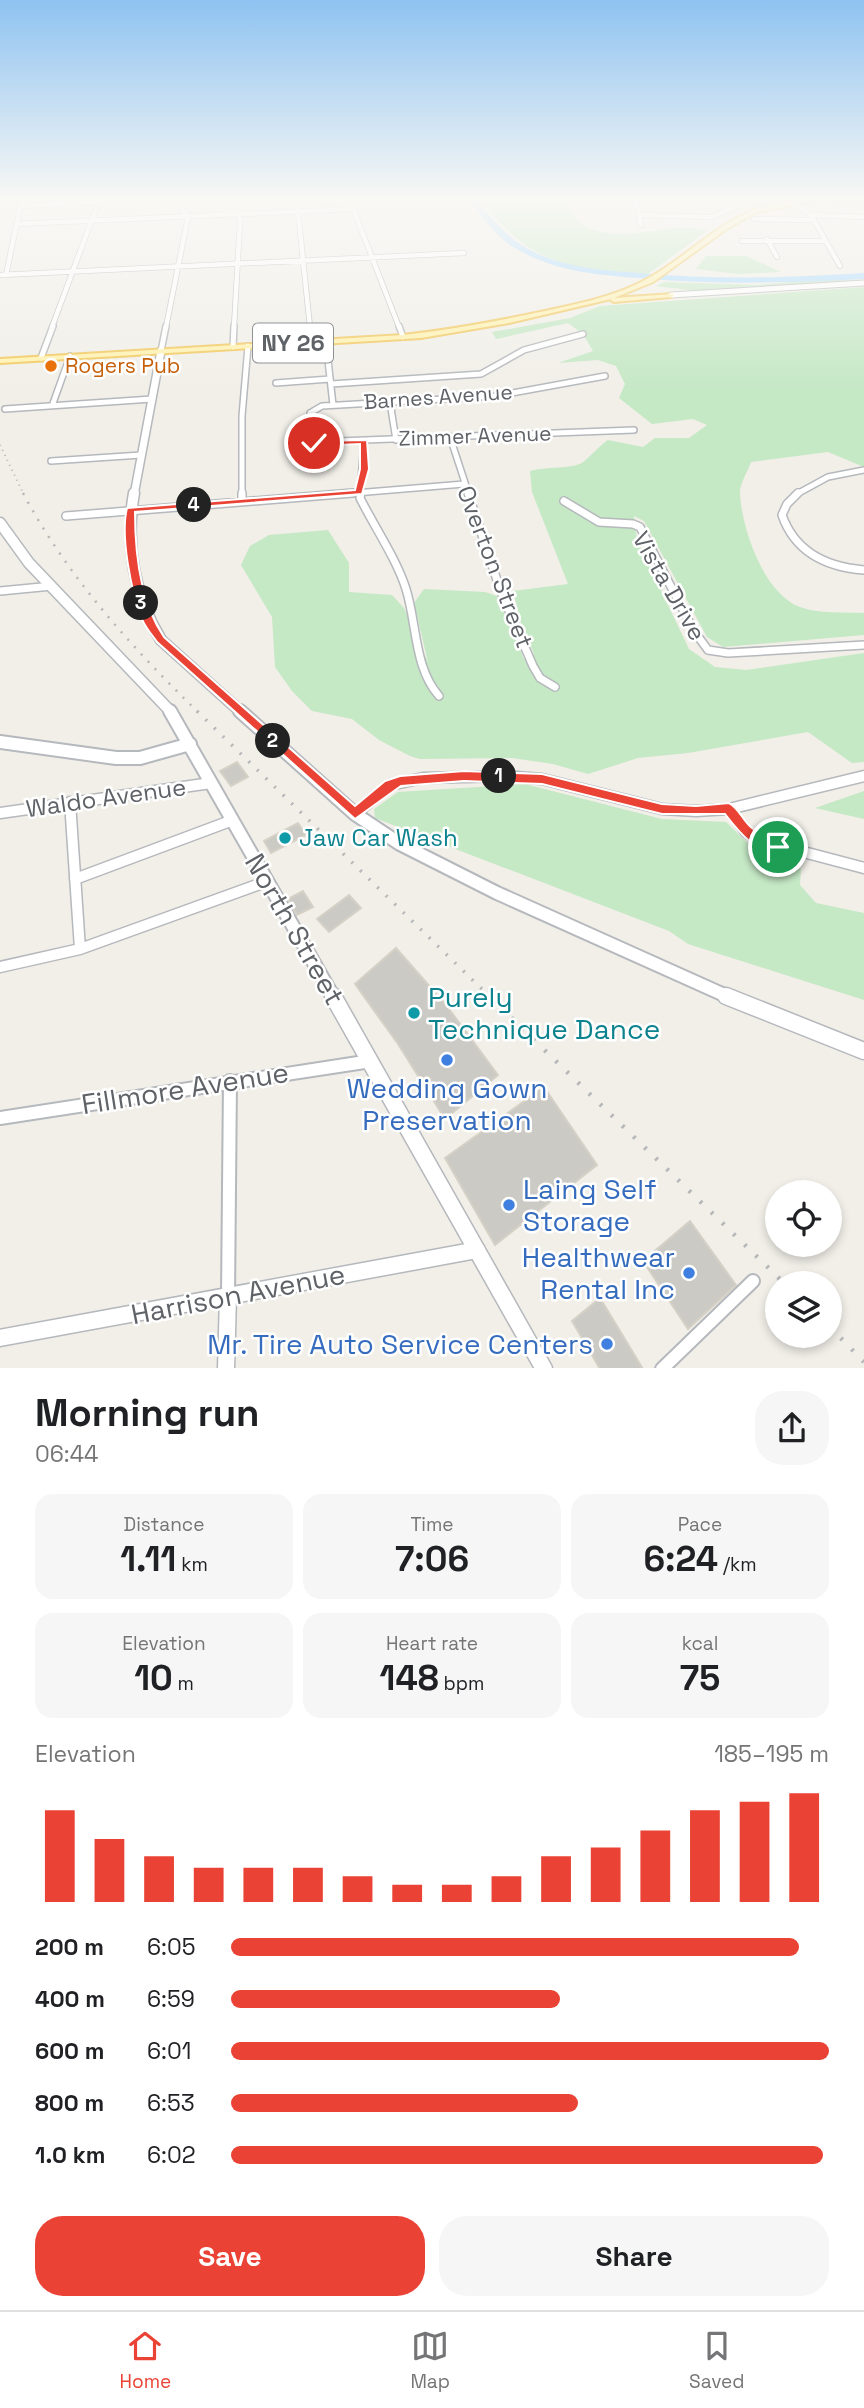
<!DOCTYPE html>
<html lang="en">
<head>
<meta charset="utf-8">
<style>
	:root { --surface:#fff; --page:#f6f6f6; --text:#202124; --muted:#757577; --line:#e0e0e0; --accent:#ea4335 }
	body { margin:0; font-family:"Space Grotesk",sans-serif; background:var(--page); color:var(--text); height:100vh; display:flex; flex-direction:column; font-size:26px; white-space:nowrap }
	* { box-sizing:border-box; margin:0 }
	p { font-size:23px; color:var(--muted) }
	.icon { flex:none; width:38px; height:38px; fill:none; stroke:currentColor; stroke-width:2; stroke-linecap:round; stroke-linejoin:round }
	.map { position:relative; height:1368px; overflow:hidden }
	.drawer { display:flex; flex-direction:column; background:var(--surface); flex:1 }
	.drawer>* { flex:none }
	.fabs { position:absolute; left:765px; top:1180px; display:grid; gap:14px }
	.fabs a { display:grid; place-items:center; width:77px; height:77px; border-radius:50%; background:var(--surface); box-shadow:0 4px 10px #0003; font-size:35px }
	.pin { position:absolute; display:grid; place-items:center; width:60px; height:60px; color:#fff; margin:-30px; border:4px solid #fff; border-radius:50%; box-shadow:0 2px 7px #0007 }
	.km { position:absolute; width:35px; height:35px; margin:-18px; border-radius:50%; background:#222; color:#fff; font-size:19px; line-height:35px; text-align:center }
	.round { display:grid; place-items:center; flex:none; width:74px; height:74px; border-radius:28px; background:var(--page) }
	.head { display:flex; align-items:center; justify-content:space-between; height:119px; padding:0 35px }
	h1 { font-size:38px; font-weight:700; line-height:52px }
	.metrics { display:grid; grid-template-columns:repeat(3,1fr); gap:10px; height:119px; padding:7px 35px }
	.metrics div { display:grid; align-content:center; border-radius:18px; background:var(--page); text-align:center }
	.metrics b { font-size:35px; font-weight:700 }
	.metrics small { font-size:19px; font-weight:400 }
	.metrics p { font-size:19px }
	.chart { height:196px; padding:14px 35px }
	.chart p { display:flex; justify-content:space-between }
	.chart svg { width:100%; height:126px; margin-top:7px; stroke:var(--accent); stroke-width:6 }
	.primary-button { display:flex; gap:14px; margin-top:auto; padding:14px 35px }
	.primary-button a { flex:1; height:80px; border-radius:28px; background:var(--accent); color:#fff; font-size:28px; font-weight:700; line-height:80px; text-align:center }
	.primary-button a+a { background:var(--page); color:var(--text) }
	ul { padding:0 35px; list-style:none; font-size:23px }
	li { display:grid; grid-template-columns:112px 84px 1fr; align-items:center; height:52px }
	li i { height:18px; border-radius:9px; background:var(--accent) }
	.tab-bar { display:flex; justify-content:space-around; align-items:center; height:98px; border-top:2px solid var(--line); background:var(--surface); font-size:19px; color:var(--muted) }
	.tab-bar a { display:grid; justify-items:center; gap:4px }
	.tab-bar .active { color:var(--accent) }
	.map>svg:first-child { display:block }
	.green { fill:#c5e8c5 }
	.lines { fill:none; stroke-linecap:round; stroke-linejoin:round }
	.river { fill:#aadaff; fill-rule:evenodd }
	.building { fill:#cccac5; stroke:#d6d1c6; stroke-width:2 }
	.minor-far4-casing { stroke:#b5b8bc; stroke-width:6 }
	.minor-far3-casing { stroke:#b5b8bc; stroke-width:8 }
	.minor-far2-casing { stroke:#b5b8bc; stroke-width:10 }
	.minor-far1-casing { stroke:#b5b8bc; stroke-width:13 }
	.minor-casing { stroke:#b5b8bc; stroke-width:16 }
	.tertiary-far4-casing { stroke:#b5b8bc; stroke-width:7 }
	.tertiary-far3-casing { stroke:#b5b8bc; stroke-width:10 }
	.tertiary-far2-casing { stroke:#b5b8bc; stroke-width:13 }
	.tertiary-far1-casing { stroke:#b5b8bc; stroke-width:16 }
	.tertiary-casing { stroke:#b5b8bc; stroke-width:19 }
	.primary-casing { stroke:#f2c960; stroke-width:4 }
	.minor-far4 { stroke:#fff; stroke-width:4.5 }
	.minor-far3 { stroke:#fff; stroke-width:5 }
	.minor-far2 { stroke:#fff; stroke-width:7 }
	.minor-far1 { stroke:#fff; stroke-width:10 }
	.minor { stroke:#fff; stroke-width:12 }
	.tertiary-far4 { stroke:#fff; stroke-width:5 }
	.tertiary-far3 { stroke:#fff; stroke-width:7 }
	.tertiary-far2 { stroke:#fff; stroke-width:10 }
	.tertiary-far1 { stroke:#fff; stroke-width:12 }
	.tertiary { stroke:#fff; stroke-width:16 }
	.primary { fill:#fff2af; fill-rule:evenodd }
	.rail-far3 { stroke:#b6b7b8; stroke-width:2; stroke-dasharray:1 4.5; stroke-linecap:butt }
	.rail-far2 { stroke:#b6b7b8; stroke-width:2.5; stroke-dasharray:2 8; stroke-linecap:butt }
	.rail-far1 { stroke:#b6b7b8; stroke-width:3.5; stroke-dasharray:2 10; stroke-linecap:butt }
	.rail { stroke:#b6b7b8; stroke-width:4.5; stroke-dasharray:2.5 13; stroke-linecap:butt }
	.route { fill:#ea4335; stroke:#fff; stroke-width:2 }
	.food-dot { fill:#e8710a; stroke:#fff; stroke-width:2.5 }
	.culture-dot { fill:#0f9aa8; stroke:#fff; stroke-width:2.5 }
	.shop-dot { fill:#3f7fe0; stroke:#fff; stroke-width:2.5 }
	.labels { text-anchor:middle; stroke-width:5; stroke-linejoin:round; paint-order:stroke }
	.far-food-label { font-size:21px; fill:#c56008; stroke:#fff; text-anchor:start }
	.far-street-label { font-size:21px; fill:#5f6368; stroke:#fff }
	.shield { fill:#fff; stroke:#8f9295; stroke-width:2 }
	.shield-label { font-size:23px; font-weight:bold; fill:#5f6368 }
	.street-label { font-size:24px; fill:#5f6368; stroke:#fff }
	.culture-label { font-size:24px; fill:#0d838f; stroke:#fff; text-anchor:start }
	.near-street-label { font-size:28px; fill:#5f6368; stroke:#fff }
	.near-culture-label { font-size:28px; fill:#0d838f; stroke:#fff; text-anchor:start }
	.near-shop-label { font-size:28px; fill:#366cbe; stroke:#fff; text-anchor:end }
</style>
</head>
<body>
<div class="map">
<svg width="864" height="1369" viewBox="0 0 864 1369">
	<rect width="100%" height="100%" fill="#f1efe8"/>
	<path class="green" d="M477,198H563C569,205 573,216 579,221C614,251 674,217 707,231L645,276C606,272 556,268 524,244C507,232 492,213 477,198Z
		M706,256H746L781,272L738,274L696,269Z
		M824,279L864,280L696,291L656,286L665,282L756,285Z
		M864,287V467L828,452L751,462C748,471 740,483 740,492C741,528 764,594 800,607C818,614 845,612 864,613V635L723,647L707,637L644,521L634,516L637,540L689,649L715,667L746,670L864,653V762L852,763L808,732L688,753L638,758L588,774L553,764L512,758L420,759L410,756L379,740L352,719L312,711L292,691L275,667L272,617L241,565L250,546L269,535L328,530L349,563V592L392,595L404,608L428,662L414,603L424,589L485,592L497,596L524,659L534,654L521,623L513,591L568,584L532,492L530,471C547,466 566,470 582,463C587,460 600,445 608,440L643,447L655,438H689L707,425L693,419L652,424L619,398L625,384L616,366L598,360L558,363L593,351L583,334L568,323L496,339L492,332L570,318L600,306Z
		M525,784L662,819L726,822L755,850L801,869L800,885L816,903L864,913V1000L688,944L669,931L375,818L374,809L398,792Z
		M864,791V819L815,808Z"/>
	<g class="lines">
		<path class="river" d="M467,198H474C488,213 503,233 520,244C555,267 598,270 639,273C714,280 788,278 864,273V279C788,283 715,285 639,278C596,275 553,271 515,248C497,238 480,214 467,198Z"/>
	</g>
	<path class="building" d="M237,762L248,777L231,786L220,771Z
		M298,823L306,835L271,853L264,841Z
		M303,891L313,907L297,915L288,899Z
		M349,895L361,908L329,932L317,919Z
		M396,948L446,1005L498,1075L445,1119L398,1044L355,984Z
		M544,1087L597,1165L495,1245L445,1158Z
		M690,1221L736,1285L688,1329L643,1261Z
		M600,1298L643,1369H600L572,1321Z"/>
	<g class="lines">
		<g class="minor-far4-casing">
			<path id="minor-far4" d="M294,198L298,212L310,327
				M349,198L399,327
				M635,198L641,225
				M691,198L768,200
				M99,201L135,198
				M792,203L811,215L840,266
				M20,206L99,202
				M640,215L712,217L739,205L740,200
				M811,215L864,217
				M754,219L813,220
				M16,224L354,209
				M767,239L777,257
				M742,241H825
				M0,275L464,253
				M6,275L22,198
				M52,327L100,198
				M166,327L188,217L175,198
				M234,327L240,223L238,198"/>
		</g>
		<g class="minor-far3-casing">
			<path id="minor-far3" d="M309,326L311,342
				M399,326L403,337
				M326,342L333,405
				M233,347L234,326
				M161,351L166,326
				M41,358L53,326
				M605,376L496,396L322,406L310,413L312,442L634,430
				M276,383L330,379
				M331,384L481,374L524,350L583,334
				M390,402L396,440
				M52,406L70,356
				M5,409L152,399
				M450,437L469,495
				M51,461L141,455
				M242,495V416L248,346
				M331,495L464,484
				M360,495L364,441
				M795,495L828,477L864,470"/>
		</g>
		<g class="minor-far2-casing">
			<path id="minor-far2" d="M242,493V501
				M361,493L360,498C374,526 397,560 406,589C417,624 414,668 439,696
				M468,493L501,592L533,666L540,678L555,687
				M798,493L787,504L782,515C795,552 826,567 864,570
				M564,501L599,522L633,524L640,527L694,631L708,650L728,653L864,645
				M66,516L353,493
				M0,591L52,586"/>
		</g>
		<g class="minor-far1-casing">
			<path id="minor-far1" d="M70,802L80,949
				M729,809L746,832L758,840L864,868
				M0,813L211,783
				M355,814L390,785L423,778L506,776L542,779L662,809L696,811L729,809L864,776
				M75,879L233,820
				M0,967L80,949L268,881"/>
		</g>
		<g class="minor-casing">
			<path id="minor" d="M0,1118L371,1061
				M228,1296L230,1081
				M662,1369L753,1281"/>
		</g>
		<g class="tertiary-far4-casing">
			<path id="tertiary-far4" d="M671,295L864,283"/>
		</g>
		<g class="tertiary-far3-casing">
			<path id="tertiary-far3" d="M134,495L161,351"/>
		</g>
		<g class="tertiary-far2-casing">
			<path id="tertiary-far2" d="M134,493C125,544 134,596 161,640L242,713
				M0,523L29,563L172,713"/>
		</g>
		<g class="tertiary-far1-casing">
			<path id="tertiary-far1" d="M170,711L334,998
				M240,711L355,814L400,844L497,893L731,998
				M0,742L116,758H140L190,744"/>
		</g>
		<g class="tertiary-casing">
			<path id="tertiary" d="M333,996L544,1369
				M726,996L864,1051
				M0,1338L477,1250
				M226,1369L228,1296"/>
		</g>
		<g class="primary-casing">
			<path id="primary" d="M812,198H864V201L800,203L755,213L728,228L653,282L614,298L673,294V296L671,297L614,302L612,301L611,299L509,323L421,338L0,363V359L403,335C451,330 498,321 545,311C576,304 608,298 637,284C678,265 708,230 749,212C769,203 790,200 812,198Z"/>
		</g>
		<use href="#minor-far4" class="minor-far4"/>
		<use href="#minor-far3" class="minor-far3"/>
		<use href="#minor-far2" class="minor-far2"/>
		<use href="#minor-far1" class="minor-far1"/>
		<use href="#minor" class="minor"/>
		<use href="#tertiary-far4" class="tertiary-far4"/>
		<use href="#tertiary-far3" class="tertiary-far3"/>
		<use href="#tertiary-far2" class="tertiary-far2"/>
		<use href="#tertiary-far1" class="tertiary-far1"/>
		<use href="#tertiary" class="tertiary"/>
		<use href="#primary" class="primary"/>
		<path class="rail-far3" d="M0,445L24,495"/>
		<path class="rail-far2" d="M23,493C67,576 132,648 199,713"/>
		<path class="rail-far1" d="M197,711L491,998"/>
		<path class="rail" d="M489,996L784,1283
			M830,1327L864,1362"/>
	</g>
	<linearGradient id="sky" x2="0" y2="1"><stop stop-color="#8fc3f1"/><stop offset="0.51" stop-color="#f9f8f5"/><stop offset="1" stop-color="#f9f8f5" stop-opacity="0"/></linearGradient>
	<rect width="864" height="390" fill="url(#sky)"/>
	<path class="route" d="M367,440L369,469L362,494L135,512C135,554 140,602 164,637L355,806L385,781L400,776L464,771L542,774L662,804L696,806L729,803C739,808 743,821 752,828C761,836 772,839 783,843V851C758,857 738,831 725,814H662L542,784L464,781L401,786L355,819L157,642C152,635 145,627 142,619C131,592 120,535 127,508L355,490L360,469V444L314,446L310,443L314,441Z"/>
	<circle class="food-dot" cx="51" cy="366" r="7"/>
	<g class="culture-dot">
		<circle cx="285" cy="838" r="7"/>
		<circle cx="414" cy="1013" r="7"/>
	</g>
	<g class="shop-dot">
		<circle cx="447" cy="1060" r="7"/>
		<circle cx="509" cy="1205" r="7"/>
		<circle cx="689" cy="1273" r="7"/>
		<circle cx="607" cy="1344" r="7"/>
	</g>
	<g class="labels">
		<g class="far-food-label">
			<text x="65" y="373">Rogers Pub</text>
		</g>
		<g class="far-street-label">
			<text transform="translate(438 397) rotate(-4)" y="7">Barnes Avenue</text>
			<text transform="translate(475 436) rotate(-2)" y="7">Zimmer Avenue</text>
		</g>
		<rect class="shield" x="253" y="323.5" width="80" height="39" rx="5"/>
		<g class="shield-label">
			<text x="293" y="351">NY 26</text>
		</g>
		<g class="street-label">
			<text transform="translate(495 567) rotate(69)" y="8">Overton Street</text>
			<text transform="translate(669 586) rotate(60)" y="8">Vista Drive</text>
			<text transform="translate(106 798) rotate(-8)" y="8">Waldo Avenue</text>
		</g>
		<g class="culture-label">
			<text x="299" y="846">Jaw Car Wash</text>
		</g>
		<g class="near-street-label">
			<text transform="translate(295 929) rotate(60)" y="10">North Street</text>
			<text transform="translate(185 1088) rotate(-9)" y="10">Fillmore Avenue</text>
			<text transform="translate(238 1294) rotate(-11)" y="10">Harrison Avenue</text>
		</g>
		<g class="near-culture-label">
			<text x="428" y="1007">Purely<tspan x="428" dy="32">Technique Dance</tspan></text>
		</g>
		<g class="near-shop-label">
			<text x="447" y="1098" text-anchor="middle">Wedding Gown<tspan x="447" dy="32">Preservation</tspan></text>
			<text x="523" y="1199" text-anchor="start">Laing Self<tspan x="523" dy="32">Storage</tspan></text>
			<text x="675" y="1267">Healthwear<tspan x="675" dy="32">Rental Inc</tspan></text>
			<text x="593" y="1354">Mr. Tire Auto Service Centers</text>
		</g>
	</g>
</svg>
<div class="fabs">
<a><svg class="icon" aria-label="locate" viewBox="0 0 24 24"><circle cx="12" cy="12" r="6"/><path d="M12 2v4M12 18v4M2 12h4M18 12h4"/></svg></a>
<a><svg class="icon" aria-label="layers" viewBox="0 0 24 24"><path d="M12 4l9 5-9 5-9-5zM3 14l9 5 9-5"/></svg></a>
</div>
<div class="pin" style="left:778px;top:847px;background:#1e9e55"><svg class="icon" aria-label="arrive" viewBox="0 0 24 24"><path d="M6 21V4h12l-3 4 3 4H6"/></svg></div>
<div class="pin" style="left:314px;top:443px;background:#d93025"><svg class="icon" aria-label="check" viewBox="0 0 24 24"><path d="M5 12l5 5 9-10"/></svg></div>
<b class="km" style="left:499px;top:776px">1</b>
<b class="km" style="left:273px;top:741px">2</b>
<b class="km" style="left:141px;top:603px">3</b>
<b class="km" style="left:194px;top:505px">4</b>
</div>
<section class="drawer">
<div class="head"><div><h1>Morning run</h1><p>06:44</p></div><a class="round"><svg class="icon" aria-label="share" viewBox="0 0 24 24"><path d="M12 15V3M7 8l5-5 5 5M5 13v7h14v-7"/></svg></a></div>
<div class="metrics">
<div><p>Distance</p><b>1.11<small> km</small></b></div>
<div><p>Time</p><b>7:06</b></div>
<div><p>Pace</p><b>6:24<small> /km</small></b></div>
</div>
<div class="metrics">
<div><p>Elevation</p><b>10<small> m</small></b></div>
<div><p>Heart rate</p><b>148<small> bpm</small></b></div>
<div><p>kcal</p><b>75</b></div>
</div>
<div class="chart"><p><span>Elevation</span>185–195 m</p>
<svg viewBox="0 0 160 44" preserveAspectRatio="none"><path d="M5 44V12M15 44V22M25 44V28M35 44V32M45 44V32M55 44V32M65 44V35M75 44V38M85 44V38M95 44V35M105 44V28M115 44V25M125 44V19M135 44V12M145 44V9M155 44V6"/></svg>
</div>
<ul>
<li><b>200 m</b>6:05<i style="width:95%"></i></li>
<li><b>400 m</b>6:59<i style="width:55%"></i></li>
<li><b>600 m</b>6:01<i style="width:100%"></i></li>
<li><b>800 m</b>6:53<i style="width:58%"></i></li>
<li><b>1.0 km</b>6:02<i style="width:99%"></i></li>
</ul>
<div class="primary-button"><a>Save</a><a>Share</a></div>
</section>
<nav class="tab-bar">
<a class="active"><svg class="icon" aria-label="home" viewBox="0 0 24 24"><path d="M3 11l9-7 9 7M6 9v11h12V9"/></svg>Home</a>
<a><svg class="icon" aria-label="map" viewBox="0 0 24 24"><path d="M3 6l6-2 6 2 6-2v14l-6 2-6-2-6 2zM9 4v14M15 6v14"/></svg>Map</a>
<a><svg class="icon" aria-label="saved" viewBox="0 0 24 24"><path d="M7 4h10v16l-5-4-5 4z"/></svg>Saved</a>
</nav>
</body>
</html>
